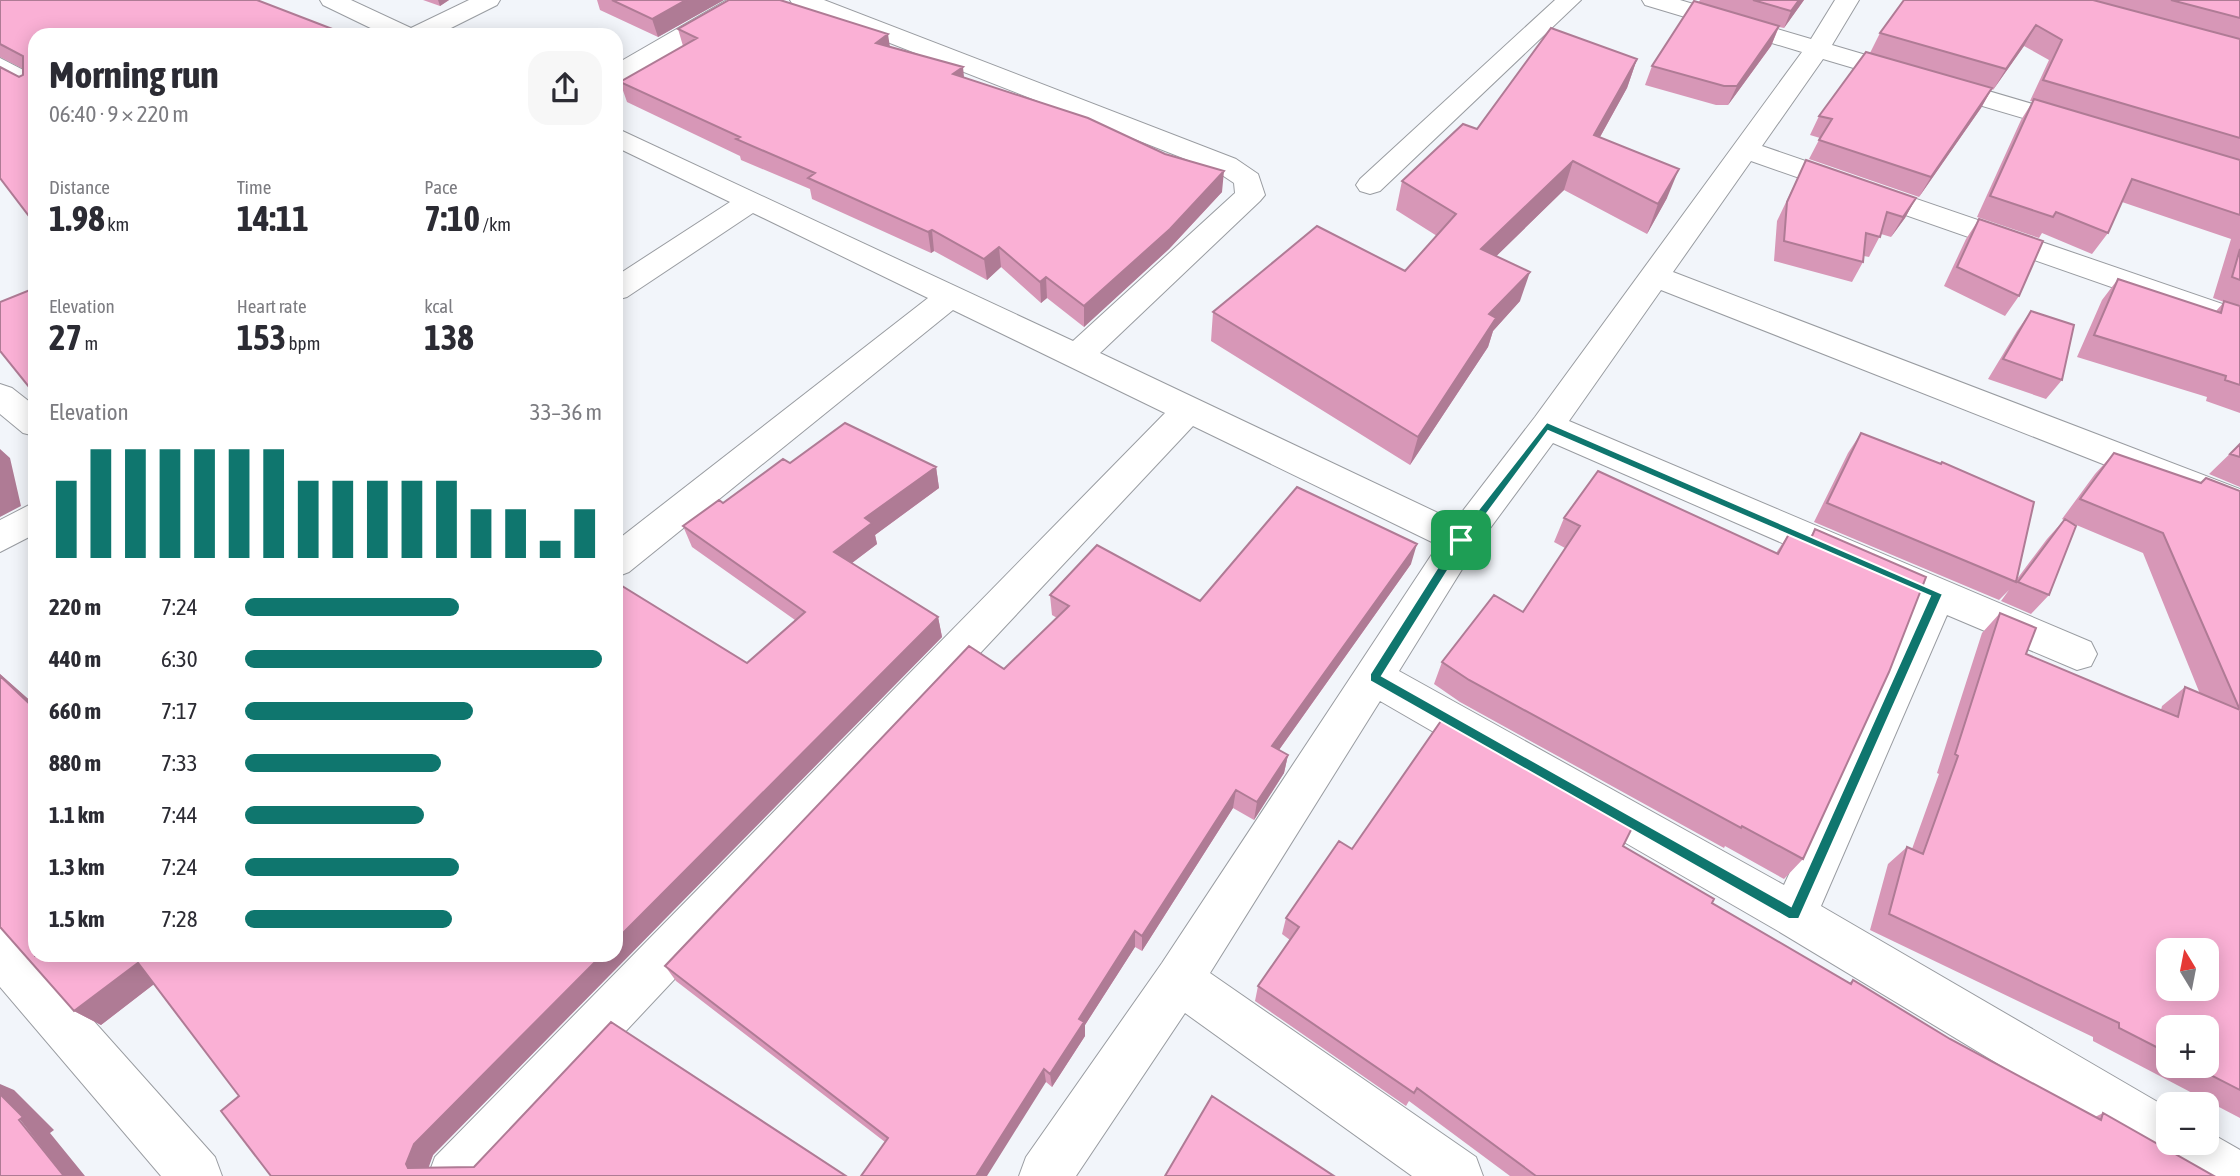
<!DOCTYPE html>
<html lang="en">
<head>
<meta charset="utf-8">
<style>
	:root { --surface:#fff; --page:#f7f7f7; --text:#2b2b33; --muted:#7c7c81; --accent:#0f766e }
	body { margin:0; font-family:"Asap Condensed",sans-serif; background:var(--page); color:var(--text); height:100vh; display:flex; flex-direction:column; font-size:26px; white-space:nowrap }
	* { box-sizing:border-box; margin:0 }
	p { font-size:23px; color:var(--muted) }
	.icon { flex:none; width:38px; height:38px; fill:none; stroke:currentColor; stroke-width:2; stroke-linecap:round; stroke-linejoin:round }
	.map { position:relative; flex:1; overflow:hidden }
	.drawer { position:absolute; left:28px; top:28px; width:595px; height:934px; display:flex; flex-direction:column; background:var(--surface); border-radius:21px; box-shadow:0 4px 18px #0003 }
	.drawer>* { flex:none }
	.needle { width:46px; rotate:350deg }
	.fabs { position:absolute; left:2156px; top:938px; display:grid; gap:14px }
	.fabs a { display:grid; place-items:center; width:63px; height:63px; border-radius:14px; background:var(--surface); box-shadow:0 4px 18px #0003; font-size:35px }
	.pin { position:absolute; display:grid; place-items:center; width:60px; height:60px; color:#fff; margin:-30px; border-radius:14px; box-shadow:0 4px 10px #0006 }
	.round { display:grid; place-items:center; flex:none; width:74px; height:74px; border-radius:21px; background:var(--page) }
	.head { display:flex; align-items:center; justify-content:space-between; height:119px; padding:0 21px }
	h1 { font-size:38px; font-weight:700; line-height:52px }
	.stats { display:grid; grid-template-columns:repeat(3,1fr); gap:10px; height:119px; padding:7px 21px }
	.stats div { display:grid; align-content:center }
	.stats b { font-size:35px; font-weight:700 }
	.stats small { font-size:19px; font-weight:400 }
	.stats p { font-size:19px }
	.chart { height:196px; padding:14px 21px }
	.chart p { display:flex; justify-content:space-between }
	.chart svg { width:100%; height:126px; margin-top:7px; stroke:var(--accent); stroke-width:6 }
	ul { padding:0 21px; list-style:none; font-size:23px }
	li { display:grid; grid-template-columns:112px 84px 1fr; align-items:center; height:52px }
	li i { height:18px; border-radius:9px; background:var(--accent) }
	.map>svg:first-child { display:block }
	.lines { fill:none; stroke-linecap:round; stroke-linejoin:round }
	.minor-casing { stroke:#999ca1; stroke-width:2 }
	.minor { fill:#fff; fill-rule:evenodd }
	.wall { fill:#d797b7; fill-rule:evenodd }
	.shaded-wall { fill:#af7b95 }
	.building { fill:#fab0d5; stroke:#af7b95; stroke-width:2; fill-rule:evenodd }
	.route { fill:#0f766e; stroke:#fff; stroke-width:2; fill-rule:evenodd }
</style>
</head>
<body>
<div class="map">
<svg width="2240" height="1176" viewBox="0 0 2240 1176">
	<rect width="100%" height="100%" fill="#f2f5fa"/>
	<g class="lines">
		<g class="minor-casing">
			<path id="minor" d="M320,0H351L411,28L469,0H500L497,5L437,35H385L323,5Z
				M727,0H757L754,5L625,81L616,83V64Z
				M790,0H824L1236,159L1258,174L1265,195L1260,201L1100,353L1455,521L1535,417L1802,52L1645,5L1642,0H1680L1811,39L1835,0H1859L1832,45L2087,120L2091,126L2087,132L2077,134L1823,59L1762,146L2240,310V332L1751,161L1673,272L2240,489V518L1661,290L1569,421L2091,642L2097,654L2091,666L2077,670L1947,615L1821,906L2168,1108V1143H2207V1131L2240,1150V1176H2184L1778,931L1380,701L1210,973L1476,1157L1483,1176H1412L1185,1013L1076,1176H1019L1026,1157L1162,963L1438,545L1193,426L490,1176H428L435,1157L1165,413L953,310L629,572L616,577V541L928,298L753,213L627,297L616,300V276L730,202L616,147V128L1073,341L1235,193L1234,183L1216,171L793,5ZM1553,443L1915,601L1784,885L1399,671L1474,550Z
				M1555,0H1581L1380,191L1370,194L1360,191L1356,185L1360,179Z
				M0,58L35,76V95L0,77Z
				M0,384L12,388L35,406V436L23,433L0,414Z
				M35,502V534L0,552V520Z
				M0,928L17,935L215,1157L222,1176H161L0,987Z"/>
		</g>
		<use href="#minor" class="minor"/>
	</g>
	<path class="wall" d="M0,0H257L19,77L23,75V69L0,57Z
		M423,0H449L440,6Z
		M597,0H724L658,37L600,10Z
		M1700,0H1804L1784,28L1779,27L1771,46L1728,105H1716L1645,85L1652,66Z
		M1904,0H2240V413L2206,401L2207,397L2077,357L2102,300L2118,279L2216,311L2224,302L2213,298L2231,239L2122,202L2108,233L2092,254L2042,233L2039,238L1977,217L2021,120L2033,101H2030L2049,60L2024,46L1993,90L1992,89L1981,108L1919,197L1809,159L1820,138L1810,135L1819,116L1870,53L1880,33Z
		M678,29L890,46L964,77L1222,192L1169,249L1084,327L1047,298L1041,303L1001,267L987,280L934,251L931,253L812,199L810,189L741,160L740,156L627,102L620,82L683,46Z
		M1637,59L1627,88L1600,137L1667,198L1647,234L1564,190L1496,256L1520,301L1493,331L1488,347L1410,465L1211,341L1213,312L1405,271L1437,236L1396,210L1402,181L1477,129Z
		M1806,160L1916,198L1905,218L1891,237L1881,234L1869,257L1864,256L1863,262L1852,282L1774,261L1777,221Z
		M1979,219L2019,296L2005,316L1944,286L1966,239Z
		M2031,311L2062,380L2046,399L1988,379L2017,331Z
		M845,423L936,467L939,488L875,535L877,544L852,563L938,617L942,637L433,1155L428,1167H474L611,1022L846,1176H271L221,1111L239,1096L154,984L101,1025L74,1011L0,927V674L35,705V956H616V592L622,586L747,663L795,620L692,547L683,526L719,500L723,503L783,459L790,463Z
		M1861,433L2017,579L2047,539L2064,520L2062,519L2095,474L2114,453L2201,483L2240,491V1118L2093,1041V1037L1870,930L1888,864L1907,847L1912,849L1939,774L1937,773L1982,633L2000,613L2026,654L2126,696L2161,710L2162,706L2185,687L2200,694L2143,553L2074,524L2049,595L2031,614L2001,601L2009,590L1999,600L1814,522L1848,453ZM2168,1027L2207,1066H2168Z
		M2240,444V487L2209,474Z
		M1564,518L1776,553L1790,532L1808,540L1815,529L1803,859L1784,879L1725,846L1724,848L1460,702L1434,684L1442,662L1523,612L1565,548L1554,542Z
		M1411,564L1279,750L1288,755L1284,773L1254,820L1233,808L1142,951L1135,947L1085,1025V1036L1052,1087L1046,1082L885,1142L676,981L665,966L1004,669L1057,618L1052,615L1050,595L1200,601Z
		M1623,846L1712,903L1849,983L1853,980L1950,1039L2095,1117L2103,1113L2214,1176H1510L1409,1101L1406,1106L1255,1001L1258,986L1290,940L1282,934L1286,918L1352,849Z"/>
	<path class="shaded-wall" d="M438,0H449L440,6Z
		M686,0H724L658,37L652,19Z
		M1799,0H1804L1784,28L1791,11Z
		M2036,25L2024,46L1993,90L2006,69Z
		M1779,26L1771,46L1728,105L1737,86Z
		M888,34L891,54L876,43Z
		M1637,59L1627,88L1585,164L1594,135Z
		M963,67L965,87L953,74Z
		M1992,88L1981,108L1919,197L1931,177Z
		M1573,161L1564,190L1473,279L1481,249Z
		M1679,169L1667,198L1647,234L1658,204Z
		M1224,171L1222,192L1169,249L1084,327V306Z
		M1916,198L1905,218L1891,237L1903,217Z
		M932,230L934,251L931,253L928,232Z
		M999,247L1001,267L987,280L984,259Z
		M1530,272L1520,301L1493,331L1488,347L1410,465L1418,437L1489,314Z
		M1046,277L1047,298L1041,303L1040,282Z
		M35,383V393L29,387Z
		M0,449L10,458L21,506L0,517Z
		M936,467L939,488L875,535L877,544L840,572L834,552L865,518Z
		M1417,544L1411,564L1269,764L1272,746Z
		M938,617L942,637L433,1155L426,1175L408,1168L406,1164L414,1144L601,956H616V940Z
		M0,674L35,705V709L0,676Z
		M1288,755L1284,773L1254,820L1257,802Z
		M1236,790L1233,808L1142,951V936Z
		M1135,931V947L1085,1025V1036L1052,1087L1050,1074L1079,1019Z
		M138,963L162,978L101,1025L74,1011Z
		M1044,1069L1046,1082L987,1176H976Z
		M0,1084L14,1090L54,1130L50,1133L85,1176H64L0,1094Z"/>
	<path class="building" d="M0,0H257L348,35H35V224L0,178V67L19,77L23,75V56L0,44Z
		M612,0H686L652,19Z
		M729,0H780L888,34L876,43L963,67L953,74L1088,118L1165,154L1224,171L1170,229L1084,306L1046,277L1040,282L999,247L984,259L932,230L928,232L808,178L815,173L736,139L740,137L620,82L697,38L678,29Z
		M1753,0H1799L1791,11Z
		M1904,0H2093L2240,39V138L2043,80L2062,40L2036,25L2006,69L1880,33Z
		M2171,0H2240V18Z
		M1694,1L1779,26L1737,86H1724L1652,66Z
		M1551,28L1637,59L1594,135L1679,169L1658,204L1573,161L1481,249L1530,272L1489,314L1496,318L1418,437L1213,312L1317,226L1405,271L1456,214L1402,181L1463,124L1477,129Z
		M1866,52L1992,88L1931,177L1819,140L1832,119L1819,116Z
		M2034,99L2240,160V215L2132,179L2108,233L2056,212L2053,217L1990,196Z
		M1806,160L1916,198L1903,217L1887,212L1880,237L1866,233L1863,262L1784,241L1787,202Z
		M1979,219L2043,241L2019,296L1957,267Z
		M2240,249V280L2232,277Z
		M2118,279L2221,313L2224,301L2240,306V385L2225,380L2226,376L2094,335Z
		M35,288V383L29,387L0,351V302Z
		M2031,311L2074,325L2062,380L2003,359Z
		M845,423L936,467L865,518L872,523L834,552L938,617L616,940V592L622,586L747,663L805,612L683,526L719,500L723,503L783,459L790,463Z
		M1861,433L1941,464L1942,462L2034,502L2016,582L1827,503Z
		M2240,444V457L2230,454Z
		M2114,453L2201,483L2206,478L2240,491V1090L2193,1066H2207V1027H2168V1053L2119,1028V1023L1889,914L1907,847L1923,854L1958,756L1955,754L2000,613L2036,628L2026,654L2126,696L2178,717L2185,687L2240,710L2163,533L2080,499ZM2168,950H2207V989H2168Z
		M1598,471L1778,554L1790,532L1810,541L1815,529L1926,577L1889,672L1803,859L1742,826L1741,828L1469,680L1442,662L1494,595L1523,612L1580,526L1564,518Z
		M1297,487L1417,544L1272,746L1288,755L1257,802L1236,790L1142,936L1135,931L1079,1019L1084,1022L1050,1074L1044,1069L976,1176H861L888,1138L665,966L969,646L1004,669L1069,606L1050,595L1097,545L1200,601Z
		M2065,519L2076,526L2049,595L2018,582Z
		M0,676L35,709V956H601L414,1144L406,1164L408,1168L474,1167L611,1022L846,1176H271L221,1111L239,1096L138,963L74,1011L0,927Z
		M1443,718L1633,826L1623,846L1714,899L1712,903L1851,984L1853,980L1950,1039L2101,1120L2103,1113L2214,1176H1536L1417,1088L1414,1093L1258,986L1299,927L1286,918L1339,841L1352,849Z
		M0,1094L23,1117L19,1120L64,1176H0Z
		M1212,1096L1334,1176H1165Z"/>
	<path class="route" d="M1547,422L1943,594L1799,919H1789L1370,681V674L1457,537ZM1548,431L1930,596L1791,906L1382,676L1465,543Z"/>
</svg>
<div class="fabs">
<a><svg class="needle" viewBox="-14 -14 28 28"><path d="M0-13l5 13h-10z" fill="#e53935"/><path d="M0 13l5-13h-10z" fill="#7c7c81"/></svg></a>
<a>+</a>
<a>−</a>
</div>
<div class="pin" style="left:1461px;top:540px;background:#1e9e55"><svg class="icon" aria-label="arrive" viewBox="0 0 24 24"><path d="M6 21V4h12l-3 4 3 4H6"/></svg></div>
<section class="drawer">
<div class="head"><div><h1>Morning run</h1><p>06:40 · 9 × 220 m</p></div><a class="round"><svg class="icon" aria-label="share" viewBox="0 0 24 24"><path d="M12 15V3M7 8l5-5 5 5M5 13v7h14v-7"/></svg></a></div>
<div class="stats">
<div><p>Distance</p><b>1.98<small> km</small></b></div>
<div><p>Time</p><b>14:11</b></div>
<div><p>Pace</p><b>7:10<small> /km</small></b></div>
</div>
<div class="stats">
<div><p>Elevation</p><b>27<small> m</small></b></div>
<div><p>Heart rate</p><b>153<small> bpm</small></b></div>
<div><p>kcal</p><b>138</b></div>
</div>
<div class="chart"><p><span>Elevation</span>33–36 m</p>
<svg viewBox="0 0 160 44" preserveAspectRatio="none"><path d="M5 44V17M15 44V6M25 44V6M35 44V6M45 44V6M55 44V6M65 44V6M75 44V17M85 44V17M95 44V17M105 44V17M115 44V17M125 44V27M135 44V27M145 44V38M155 44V27"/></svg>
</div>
<ul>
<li><b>220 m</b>7:24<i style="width:60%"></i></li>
<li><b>440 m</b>6:30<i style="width:100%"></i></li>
<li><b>660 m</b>7:17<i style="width:64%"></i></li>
<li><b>880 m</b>7:33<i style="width:55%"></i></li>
<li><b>1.1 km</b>7:44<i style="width:50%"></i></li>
<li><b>1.3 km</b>7:24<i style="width:60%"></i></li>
<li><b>1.5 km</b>7:28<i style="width:58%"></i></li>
</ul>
</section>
</div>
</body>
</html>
